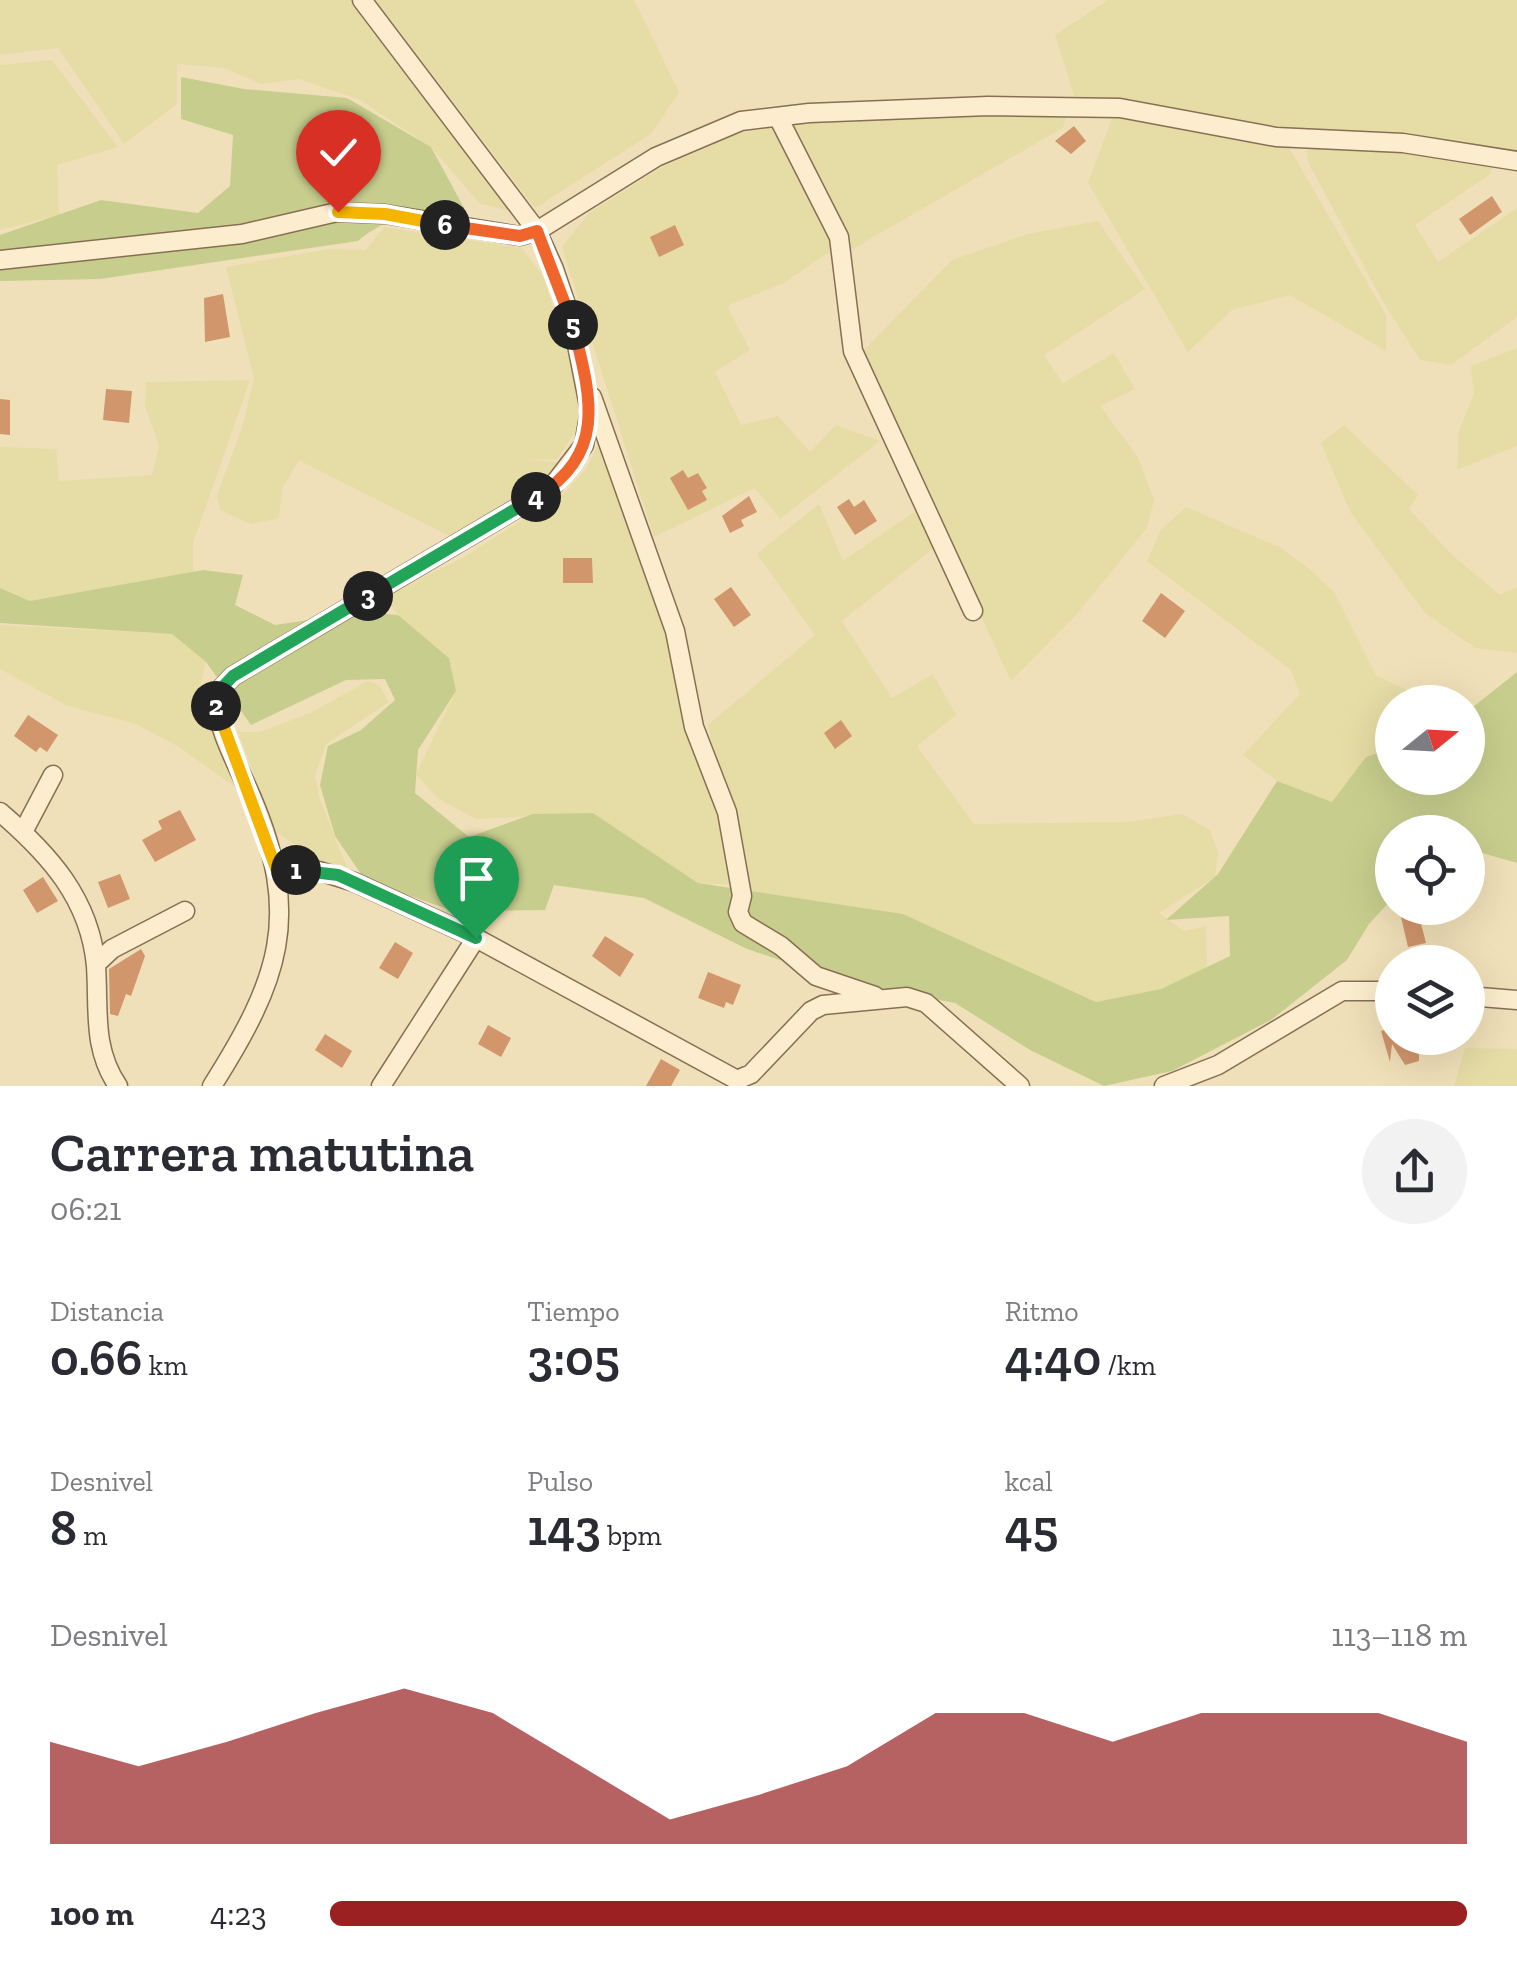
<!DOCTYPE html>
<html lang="es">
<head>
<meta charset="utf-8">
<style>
	:root { --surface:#fff; --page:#f2f2f3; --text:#2b2b33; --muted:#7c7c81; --accent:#9a2021 }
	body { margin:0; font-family:"Zilla Slab",serif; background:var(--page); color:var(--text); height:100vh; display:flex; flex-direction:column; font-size:38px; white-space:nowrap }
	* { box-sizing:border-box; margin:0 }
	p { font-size:32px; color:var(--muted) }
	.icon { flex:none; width:55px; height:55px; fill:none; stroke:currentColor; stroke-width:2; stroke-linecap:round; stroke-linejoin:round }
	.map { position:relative; height:1086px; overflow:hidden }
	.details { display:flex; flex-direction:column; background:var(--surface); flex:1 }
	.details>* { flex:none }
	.needle { width:65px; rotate:72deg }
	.tools { position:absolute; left:1375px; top:685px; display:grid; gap:20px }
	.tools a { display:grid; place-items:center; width:110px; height:110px; border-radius:50%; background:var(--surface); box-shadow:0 10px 40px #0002; font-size:50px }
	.pin { position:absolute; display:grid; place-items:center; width:85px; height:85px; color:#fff; margin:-102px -42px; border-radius:50% 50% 50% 0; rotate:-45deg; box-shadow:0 0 10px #0007 }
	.pin .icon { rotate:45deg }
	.km { position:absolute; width:50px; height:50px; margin:-25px; border-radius:50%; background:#222; color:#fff; font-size:28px; line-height:50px; text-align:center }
	.round { display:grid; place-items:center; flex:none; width:105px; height:105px; border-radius:52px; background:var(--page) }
	.summary { display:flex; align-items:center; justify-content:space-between; height:170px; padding:0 50px }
	h1 { font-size:55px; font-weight:600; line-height:75px }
	.figures { display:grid; grid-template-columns:repeat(3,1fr); gap:15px; height:170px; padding:10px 50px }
	.figures div { display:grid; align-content:center }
	.figures b { font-size:50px; font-weight:600 }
	.figures small { font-size:28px; font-weight:400 }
	.figures p { font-size:28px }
	.chart { height:280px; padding:20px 50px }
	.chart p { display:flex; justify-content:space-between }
	.chart svg { width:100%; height:180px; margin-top:10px; fill:var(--accent); opacity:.7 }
	ul { padding:0 50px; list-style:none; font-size:32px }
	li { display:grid; grid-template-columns:160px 120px 1fr; align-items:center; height:75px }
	li i { height:25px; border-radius:12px; background:var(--accent) }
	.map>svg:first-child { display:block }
	.farmland { fill:#e6dca6 }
	.green { fill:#c7ce8d }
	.building { fill:#d1966c }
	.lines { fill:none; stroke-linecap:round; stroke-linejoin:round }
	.minor-casing { stroke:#876f53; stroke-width:21 }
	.minor { stroke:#fbedcd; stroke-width:18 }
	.split-1-casing { stroke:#fff; stroke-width:20 }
	.split-2-casing { stroke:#fff; stroke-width:20 }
	.split-3-casing { stroke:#fff; stroke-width:20 }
	.split-4-casing { stroke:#fff; stroke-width:20 }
	.split-5-casing { stroke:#fff; stroke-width:20 }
	.split-6-casing { stroke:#fff; stroke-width:20 }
	.split-7-casing { stroke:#fff; stroke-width:20 }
	.split-1 { stroke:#22a559; stroke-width:12 }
	.split-2 { stroke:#f5b400; stroke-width:12 }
	.split-3 { stroke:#22a559; stroke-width:12 }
	.split-4 { stroke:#22a559; stroke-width:12 }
	.split-5 { stroke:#f0652b; stroke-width:12 }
	.split-6 { stroke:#f0652b; stroke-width:12 }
	.split-7 { stroke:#f5b400; stroke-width:12 }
</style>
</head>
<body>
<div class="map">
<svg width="1517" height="1086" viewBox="0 0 1517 1086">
	<rect width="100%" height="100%" fill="#f0e0b9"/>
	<path class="farmland" d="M0,0H354L516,212L480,204L431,147L360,100L299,79L261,84L224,68L177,64V104L124,144L58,48L0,55Z
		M375,0H634L679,92L651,134L535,208Z
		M1108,0H1517V157L1445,140L1266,128L1129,102L1075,98L1055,35Z
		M52,60L118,147L57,165L59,215L0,230V65Z
		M981,113L1067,114L1063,128L849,251L791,131L793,123Z
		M1114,113L1287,144L1386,315V351L1290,295L1232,310L1188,352L1088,183Z
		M774,127L833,234L829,252L784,283L727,306L750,350L715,372L741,425L778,416L810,452L836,425L880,441L780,519L755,488L654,537L562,247L589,213L662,167L737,134Z
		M1307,146L1373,147L1495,165L1489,175L1415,225L1438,262L1517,208V317L1451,365L1420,360L1382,300L1308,162Z
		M1098,221L1145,289L1044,355L1063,383L1114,353L1135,389L1100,406L1138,457L1154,500L1147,528L1077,614L1011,681L860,354L952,260L1028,234Z
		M384,227L522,248L543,276L576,379L580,425L557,459L525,460L561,462V469L528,494L450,536L299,460L282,489L279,518L251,524L220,510L217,496L243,424L254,378L226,267L329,249L366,250Z
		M1517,348V446L1457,470L1459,431L1474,394L1471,366Z
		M250,380L193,543V572L30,601L0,588V447L56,449L59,481L152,475L159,445L145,407L146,382Z
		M1344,425L1418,495L1409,509L1451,554L1500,595L1517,587V653L1475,648L1425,613L1351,513L1321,443Z
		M603,434L724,824L732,885L698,883L593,813L476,819L437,798L416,774L456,691L449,658L398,615L385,597L466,556L566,491L586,469Z
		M819,504L843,561L921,507L939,544L842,621L892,698L933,674L956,715L917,746L974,824L1126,822L1182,814L1210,830L1218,853L1215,877L1159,913L1184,931L1206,926L1207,967L1161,989L1096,1002L903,914L746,891L708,725L815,635L757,554Z
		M1186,507L1279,547L1307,567L1335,593L1376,675L1432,702H1392V748L1366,757L1332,803L1277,781L1243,755L1300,694L1291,670L1147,561L1161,530Z
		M0,625L172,634L206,662L199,692L238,789L179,747L136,724L68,706L0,669Z
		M368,681L379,685L389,702L326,744L315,776L320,800L348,870L333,869L274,831L238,732H260L310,713Z
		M1465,1048L1517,1049V1086H1454Z"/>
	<path class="green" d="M181,77L244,89L347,98L431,147L476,230C428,217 400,206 358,241L100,279L0,281V235L101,200L198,213L230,186L233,135L181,119Z
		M203,570L243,575L235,605L275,625L361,612L398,615L449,658L456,691L418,750L415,793L469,837L533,814L593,813L698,883L903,914L1096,1002L1161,989L1230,956L1229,916L1166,920L1218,874L1277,781L1332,802L1366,757L1392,748V778H1468V711L1517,672V863L1468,849V832H1392V899L1369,924L1347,960L1271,1020L1172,1071L1104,1086L1030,1050L955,1003L851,984L747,949L644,898L554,885L545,910L453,911L365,880L335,836L320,785L328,746L361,730L395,700L385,679L346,680L251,725L206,662L172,634L0,623V588L30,601Z"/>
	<path class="building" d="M1074,126L1086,141L1071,154L1055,141Z
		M1492,196L1502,212L1470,235L1459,219Z
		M675,225L684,245L659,257L650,237Z
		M223,294L230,337L205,342L204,298Z
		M106,389L132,391L129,423L103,420Z
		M0,399L10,400V435L0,434Z
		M683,470L688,478L698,473L707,488L702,491L707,500L688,510L670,478Z
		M749,496L757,512L741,520L744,526L730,533L722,516Z
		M849,499L854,507L864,500L877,521L855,535L837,507Z
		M563,558H592L593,583H563Z
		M731,587L751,615L734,627L714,599Z
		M1161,593L1185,611L1165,638L1142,621Z
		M28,715L58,735L47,752L40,747L36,752L14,736Z
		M841,720L852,736L835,749L824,733Z
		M180,810L196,840L155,862L142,840L162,829L158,821Z
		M120,874L130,899L108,908L98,882Z
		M43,877L58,901L37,913L23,890Z
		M1418,912L1426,943L1408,947L1401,917Z
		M605,936L634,954L620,977L592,956Z
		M395,942L413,953L398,979L379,968Z
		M141,949L145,956L131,996L126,994L118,1016L110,1014L109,969Z
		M708,972L741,985L733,1005L726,1002L724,1008L698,998Z
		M488,1025L511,1038L501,1057L478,1044Z
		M1392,1028V1038H1419V1061L1405,1065L1392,1044L1390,1062L1381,1031Z
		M325,1034L352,1051L342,1068L315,1050Z
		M661,1059L680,1070L671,1086H646Z"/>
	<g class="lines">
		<g class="minor-casing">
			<path id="minor" d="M778,117L839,237L853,351L973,611
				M0,260L242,234L337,212L385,214L520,236L537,231L656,157L741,121L809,113L988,106L1120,108L1276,137L1403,143L1517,161
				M592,397L675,631L694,727L727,812L742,896L738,912L743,923L781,946L816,976L875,996
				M0,812C49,854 90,899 96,966C99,1009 92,1048 118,1086
				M23,832L53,775
				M277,871H319L354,882L476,938L737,1080L751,1074L811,1011L823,1005L907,997L926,1003L1020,1086
				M96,964L112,949L185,911
				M1468,996L1517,1000
				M212,1086C279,980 303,917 251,796C238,765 216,729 216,694L233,676L551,488L584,445L590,411L573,325L554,269L537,231L362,0
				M381,1086L476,938
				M1164,1086L1218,1065L1342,991H1392"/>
		</g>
		<use href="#minor" class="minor"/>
	</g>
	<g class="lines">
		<g class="split-1-casing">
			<path id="split-1" d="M296,870L338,875L476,938"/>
		</g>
		<g class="split-2-casing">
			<path id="split-2" d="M216,706L277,871L296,870"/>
		</g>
		<g class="split-3-casing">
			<path id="split-3" d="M216,706V694L233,676L368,596"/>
		</g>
		<g class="split-4-casing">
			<path id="split-4" d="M368,596L536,497"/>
		</g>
		<g class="split-5-casing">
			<path id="split-5" d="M536,497C609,453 590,394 573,325"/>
		</g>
		<g class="split-6-casing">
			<path id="split-6" d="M445,225L520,236L537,231L573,325"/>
		</g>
		<g class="split-7-casing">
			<path id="split-7" d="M338,212L385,214L445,225"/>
		</g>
		<use href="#split-1" class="split-1"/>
		<use href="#split-2" class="split-2"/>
		<use href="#split-3" class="split-3"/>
		<use href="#split-4" class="split-4"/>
		<use href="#split-5" class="split-5"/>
		<use href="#split-6" class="split-6"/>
		<use href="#split-7" class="split-7"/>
	</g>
</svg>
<div class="tools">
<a><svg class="needle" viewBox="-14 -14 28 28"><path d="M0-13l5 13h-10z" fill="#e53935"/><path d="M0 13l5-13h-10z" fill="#7c7c81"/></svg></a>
<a><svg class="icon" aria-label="locate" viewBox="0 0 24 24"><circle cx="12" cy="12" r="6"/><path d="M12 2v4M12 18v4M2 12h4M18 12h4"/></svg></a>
<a><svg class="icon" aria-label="layers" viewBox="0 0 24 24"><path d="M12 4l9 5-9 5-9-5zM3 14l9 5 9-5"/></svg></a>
</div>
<div class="pin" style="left:476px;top:938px;background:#1e9e55"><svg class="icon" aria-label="arrive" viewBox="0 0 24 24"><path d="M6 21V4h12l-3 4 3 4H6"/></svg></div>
<div class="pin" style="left:338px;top:212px;background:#d93025"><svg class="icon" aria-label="check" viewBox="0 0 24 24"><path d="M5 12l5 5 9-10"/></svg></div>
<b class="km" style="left:296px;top:870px">1</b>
<b class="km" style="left:216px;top:706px">2</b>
<b class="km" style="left:368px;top:596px">3</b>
<b class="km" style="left:536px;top:497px">4</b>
<b class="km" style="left:573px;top:325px">5</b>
<b class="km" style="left:445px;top:225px">6</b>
</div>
<section class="details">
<div class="summary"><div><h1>Carrera matutina</h1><p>06:21</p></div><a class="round"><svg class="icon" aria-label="share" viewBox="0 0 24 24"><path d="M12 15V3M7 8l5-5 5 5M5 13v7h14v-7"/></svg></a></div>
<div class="figures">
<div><p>Distancia</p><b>0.66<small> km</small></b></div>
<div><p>Tiempo</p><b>3:05</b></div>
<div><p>Ritmo</p><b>4:40<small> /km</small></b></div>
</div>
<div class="figures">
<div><p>Desnivel</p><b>8<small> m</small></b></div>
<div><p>Pulso</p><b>143<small> bpm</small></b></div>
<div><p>kcal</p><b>45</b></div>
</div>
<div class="chart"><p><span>Desnivel</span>113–118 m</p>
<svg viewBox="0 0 160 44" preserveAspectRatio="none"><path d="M0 44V19L10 25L20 19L30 12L40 6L50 12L60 25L70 38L80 32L90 25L100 12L110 12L120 19L130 12L140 12L150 12L160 19V44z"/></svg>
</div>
<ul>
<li><b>100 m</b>4:23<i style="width:100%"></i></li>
</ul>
</section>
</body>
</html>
